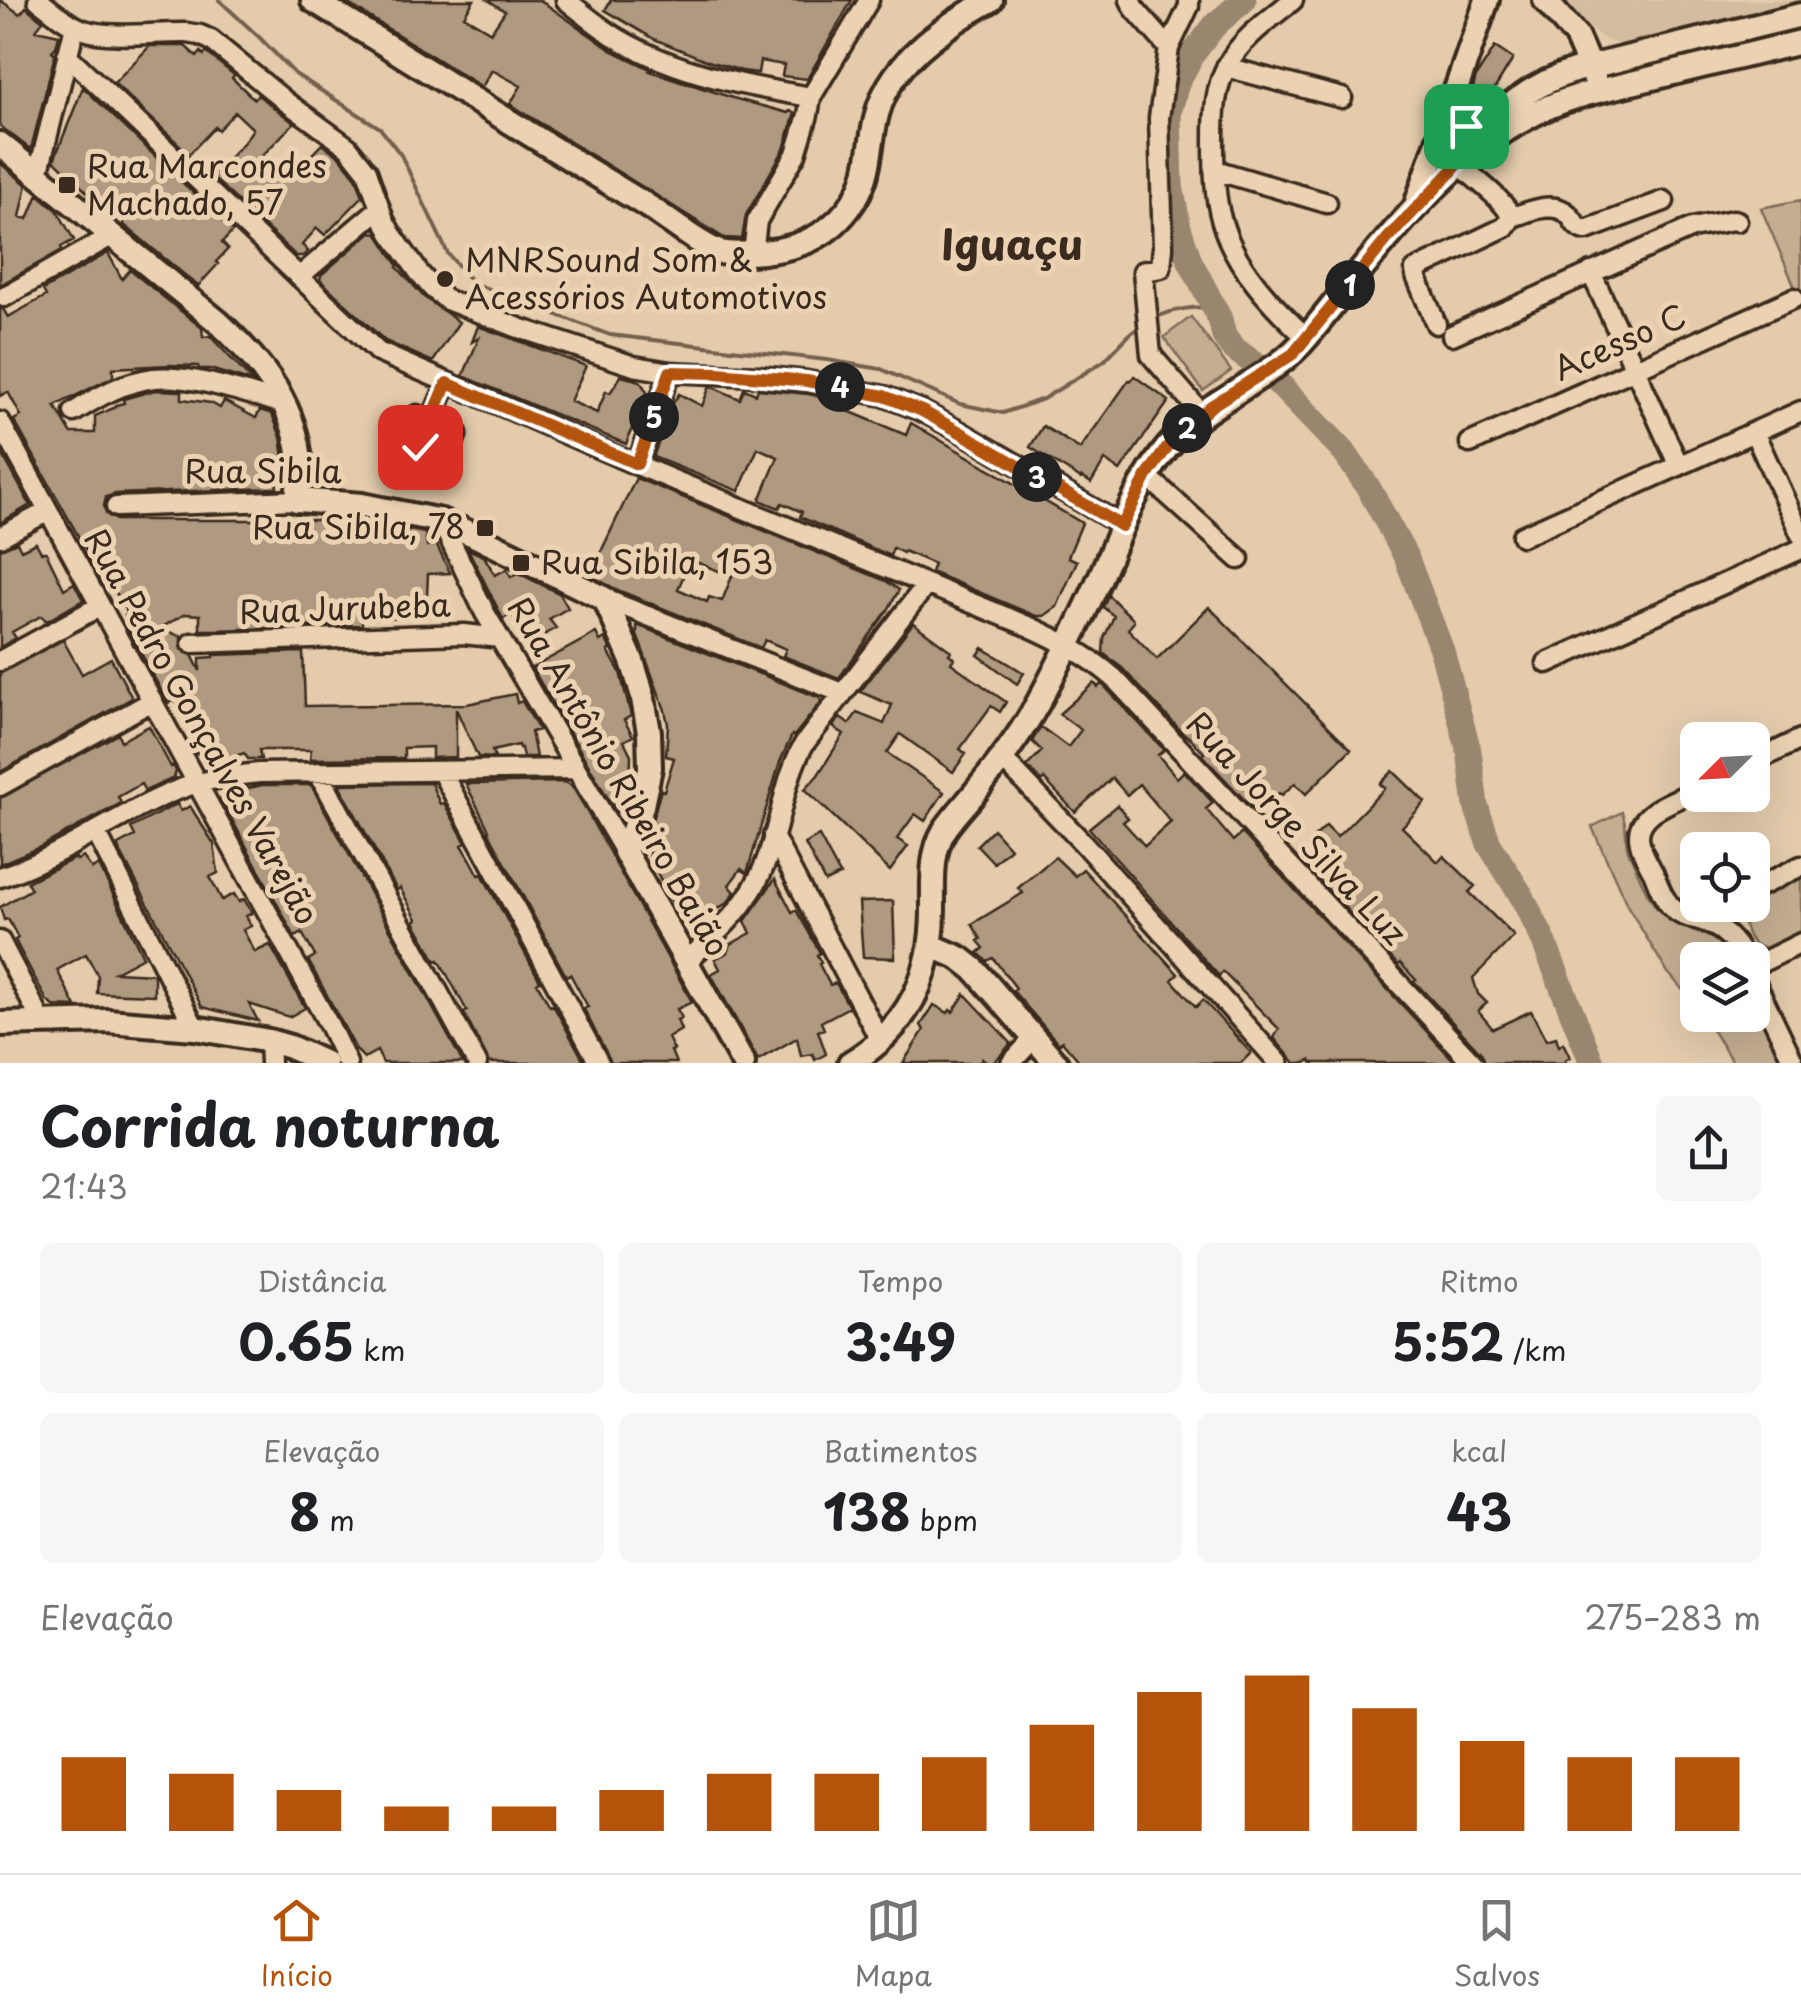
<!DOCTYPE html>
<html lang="pt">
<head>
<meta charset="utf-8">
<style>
	:root { --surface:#fff; --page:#f6f6f6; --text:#202124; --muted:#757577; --line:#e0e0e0; --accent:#b45309 }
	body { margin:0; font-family:"Playpen Sans",sans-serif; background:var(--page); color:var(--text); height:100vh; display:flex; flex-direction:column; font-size:38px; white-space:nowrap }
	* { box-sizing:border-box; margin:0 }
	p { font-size:32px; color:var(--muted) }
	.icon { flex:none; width:55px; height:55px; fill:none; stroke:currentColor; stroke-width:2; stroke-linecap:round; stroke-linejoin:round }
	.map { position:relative; height:1063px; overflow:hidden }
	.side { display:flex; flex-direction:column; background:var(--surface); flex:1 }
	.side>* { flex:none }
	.needle { width:65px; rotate:246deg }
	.fabs { position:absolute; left:1680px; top:722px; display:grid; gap:20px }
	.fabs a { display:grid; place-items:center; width:90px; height:90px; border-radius:15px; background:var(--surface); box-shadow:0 10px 40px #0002; font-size:50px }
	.pin { position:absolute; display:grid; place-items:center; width:85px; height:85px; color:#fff; margin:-42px; border-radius:20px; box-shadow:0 5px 15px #0006 }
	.km { position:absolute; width:50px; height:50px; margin:-25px; border-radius:50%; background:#222; color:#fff; font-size:28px; line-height:50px; text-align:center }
	.round { display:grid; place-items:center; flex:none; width:105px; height:105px; border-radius:15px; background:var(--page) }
	.head { display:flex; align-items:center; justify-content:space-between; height:170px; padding:0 40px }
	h1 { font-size:55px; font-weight:700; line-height:75px }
	.stats { display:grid; grid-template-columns:repeat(3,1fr); gap:15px; height:170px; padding:10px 40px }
	.stats div { display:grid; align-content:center; border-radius:15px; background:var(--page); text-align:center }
	.stats b { font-size:50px; font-weight:700 }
	.stats small { font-size:28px; font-weight:400 }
	.stats p { font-size:28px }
	.chart { height:280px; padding:20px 40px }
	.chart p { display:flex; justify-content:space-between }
	.chart svg { width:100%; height:180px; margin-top:10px; stroke:var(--accent); stroke-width:6 }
	.tab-bar { display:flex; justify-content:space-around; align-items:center; height:140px; border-top:2px solid var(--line); background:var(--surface); font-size:28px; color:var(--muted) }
	.tab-bar a { display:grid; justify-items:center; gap:5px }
	.tab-bar .on { color:var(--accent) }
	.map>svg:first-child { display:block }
	.built { fill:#d3bc9f }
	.green { fill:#c4ae92; stroke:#806c58; stroke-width:2.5 }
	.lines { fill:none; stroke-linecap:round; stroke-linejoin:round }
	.stream { stroke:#74614e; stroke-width:4 }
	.river { stroke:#9a856e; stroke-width:25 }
	.building { fill:#af9980; stroke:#3b2a1e; stroke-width:2.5; fill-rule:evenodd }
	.street-casing { stroke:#3b2a1e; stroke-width:25 }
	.secondary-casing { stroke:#3b2a1e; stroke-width:30 }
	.street { stroke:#ead2b2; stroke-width:18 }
	.secondary { stroke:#ead2b2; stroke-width:22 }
	.route-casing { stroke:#fff; stroke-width:20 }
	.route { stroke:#b45309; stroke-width:12 }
	.poi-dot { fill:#3b2a1e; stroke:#ead2b2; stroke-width:4 }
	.labels { text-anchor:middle; stroke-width:10; stroke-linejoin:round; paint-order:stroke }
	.poi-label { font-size:32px; fill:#3b2a1e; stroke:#ead2b2; text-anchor:start }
	.street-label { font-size:32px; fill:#3b2a1e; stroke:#ead2b2 }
	.district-label { font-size:42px; font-weight:bold; fill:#3b2a1e; stroke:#ead2b2 }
</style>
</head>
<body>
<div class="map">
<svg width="1801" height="1063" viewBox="0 0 1801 1063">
	<rect width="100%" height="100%" fill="#e3cbac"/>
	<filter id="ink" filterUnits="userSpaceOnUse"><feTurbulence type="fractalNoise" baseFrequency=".01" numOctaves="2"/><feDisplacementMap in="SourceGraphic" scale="20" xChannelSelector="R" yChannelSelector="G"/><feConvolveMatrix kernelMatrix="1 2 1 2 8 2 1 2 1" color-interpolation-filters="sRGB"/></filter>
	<g filter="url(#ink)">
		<path class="built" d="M1563,0H1798L1622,44L1607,41L1584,24Z"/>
		<path class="green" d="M1801,200V301L1761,208Z
			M1191,317L1231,371L1203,391L1164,337Z
			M1622,812C1628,826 1624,837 1628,851C1638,871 1646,898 1662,914C1684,937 1713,925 1734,960H1698L1697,1007L1666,970L1628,907L1592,827Z
			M1801,874V935C1792,940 1780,948 1770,948C1747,950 1739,922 1746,905H1752L1753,898Z
			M1753,998L1784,1063H1733L1703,1015H1752Z"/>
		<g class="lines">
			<path class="stream" d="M219,0L259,37L295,74L380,128L401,155L448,254L473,283L610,335L827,360L881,369L960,404L1003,413L1043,399L1104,361L1130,334L1142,325
				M1155,318C1174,309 1191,307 1213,307"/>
			<path class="river" d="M1244,0L1215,25L1192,55L1177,83L1169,113L1171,186L1179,228L1190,261L1220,319L1224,336L1233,348L1258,366L1280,385L1344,452L1368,487L1407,559L1442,651L1469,751L1476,806L1489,844L1521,895L1542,937L1592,1063"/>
		</g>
		<path class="building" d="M0,0L20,14L26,7L43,21L36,30L59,35L56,47L52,51L55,54L52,66L32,145L30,149L0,126Z
			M342,0H474L464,16L491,32L505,11L488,0H540L611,50L652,70L650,71L733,98L788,113L790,111L795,113L784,149L746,215L742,239L724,238L510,104L521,86L492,70L482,87Z
			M611,0H852L807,79L782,76L784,65L760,61L758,73L742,71L708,61L654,39L605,10Z
			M150,46H185L197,57L201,52L204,55L206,52L234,75L232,78L254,99L258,95L294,123L262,156L289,178L322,144L339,156L356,177L363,196L325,235L317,228L302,245L308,251L303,256H296L211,176L244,142L253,129L235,112L218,130L215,127L189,154L114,83Z
			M1495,47L1513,59L1489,98L1473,88L1476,77Z
			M83,87L233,231L222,243L228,249L216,262L218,264L198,286L123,224L125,221L96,193L92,197L54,160Z
			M0,163L27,185L20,217L28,219L38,194L57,210L74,240L61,247L62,250L0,285Z
			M371,232L377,233L398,265L397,267L424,297L459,322L433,362L385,341L320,280L321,275Z
			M108,253L122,279L130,270L202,328L203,337L210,336L253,382L210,369H199L198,366L169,365L113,368V377L55,406L71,433H95V416L116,407V405L124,403L123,399L127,398L155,390L182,391V399L211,403L220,408L224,401L256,418L260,410L272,414L281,437L285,465V467L275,468L277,488L116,494L106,497L104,506L106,514L116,520H330L374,523L425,533L427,546L435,542L450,573L428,574L426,616L362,619V625L215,630H200V615L185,614L159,629L181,636V649L192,655L200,671V658L214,657V655L303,652L305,706L467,704L515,694L517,703L522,701L539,730L531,732L536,757H523L521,748H519L518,745L492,751L495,758L478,757L456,709V757L432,758V747L404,748V758L310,759L311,750H259L261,759H248L244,753L224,760L225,765L211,767L206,751L196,754L189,742L196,739L175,700L168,703L127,627L130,625L125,616L128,614L111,584L114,582L94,546L86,550L14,420L21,416L8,392L0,396V309H3L8,317L46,296L43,290Z
			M478,326L586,366L570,401L597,413L606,391L610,393L621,376L640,381L647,392L626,444L463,376L479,338L472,342Z
			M1134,376L1169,401L1120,471L1105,460L1091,483L1082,477L1081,479L1030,447L1043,426L1080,449L1129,380L1131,381Z
			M710,386L740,399L744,389L756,394L758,389L808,394L839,400L836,406L906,435L911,423L1082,523L1068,557L1077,561L1057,607L1044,616H1036L931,572L934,564L904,551L903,553L893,548L890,556L800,517L802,512L782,503L779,508L760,500L778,457L758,448L739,491L653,457L673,403L679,394L702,406Z
			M0,450L30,505L0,523Z
			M636,478L886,581L899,590L888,610L839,678L783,656L786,649L765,640L761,648L615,589L590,575ZM693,561L732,576L722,601L709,597L707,602L678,589L688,565L690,566Z
			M17,542L21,550L36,543L41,552H46L64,589L74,583L83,600L47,621L41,616L12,632L16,638L0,647V549Z
			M468,549L484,556L495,575L507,569L511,577L518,573L560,594L568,608L549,619L556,628L529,643L512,614L503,619Z
			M1108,595L1133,619L1134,622L1128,629L1157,659L1209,607L1351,749L1306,794L1295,783L1282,795L1279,793L1257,813L1202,755L1204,753L1192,740L1182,732L1122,668L1103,653L1104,638L1114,616L1103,607Z
			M913,623L951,651L949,654L954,658L951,663L1006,702L1000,712L991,706L960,749L966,754L953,772L900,734L887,753L944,792L925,821L915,814L897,839L908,846L890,871L805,789L818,775L844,734L833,727L840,718L849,724L857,713L884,724L892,705L860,692Z
			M637,625L820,698L821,702L794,736L792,735L780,762L747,873L741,869L729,885L735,892L727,903L694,922L683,903L675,907L650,859L647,838L649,830L661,790L664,791L674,758L666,756L668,724L665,710L637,635Z
			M596,633L600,641L605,638L611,650L608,651L620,672L631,716L624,720L633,736L624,741L631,755L630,789L624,810L621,812H616L532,668Z
			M63,640L82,674L111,658L132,698L0,772V673Z
			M983,648L1024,673L1017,684L978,655Z
			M1094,683L1098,687L1102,684L1104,686L1164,750L1158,755L1177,778L1184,771L1213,803L1206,809L1233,841L1242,833L1456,1063H1313L1310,1060L1306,1063H1295L1274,1038L1279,1029L1223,972L1219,976L1089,828L1117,805L1128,818L1123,822L1145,846L1162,830L1171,822L1139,784L1127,795L1112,778L1075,812L1044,779L1042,782L1027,766L1042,751L1032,741L1041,727L1068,747L1081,730L1059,714Z
			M149,726L171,767L173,765L176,771L174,778L145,791L141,784L118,797L121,803L40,847L0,864V798L118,734L121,741Z
			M1393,771L1425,802L1402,827L1438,862L1444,856L1475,886L1469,892L1514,936L1473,978L1478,994L1487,1003L1478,1011L1493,1029L1531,1011L1546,1040L1556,1037L1559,1046L1563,1043L1570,1057L1565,1060L1566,1063H1485L1482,1054L1414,981L1416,980L1400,963L1398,965L1308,868L1310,866L1303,859L1314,848L1309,842L1326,826L1337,837L1385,788L1380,784Z
			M565,782L572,786L581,801L692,1002L677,1009L682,1018L677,1020L681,1030L668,1038L674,1050L671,1051L676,1063H611L584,1009L588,1007L570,974L566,976L488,831L489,830L466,784Z
			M431,783L440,804L444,803L466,843L462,845L471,860L479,875L482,874L540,981L537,983L550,1006L553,1005L585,1063H489L464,1013L467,1011L439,960L436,961L414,921L417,919L400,888L397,890L339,784Z
			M262,785H311L463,1063H383L377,1051L364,1058L357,1051L308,960L315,956L302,933L295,937L221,799L242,794L241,790Z
			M177,804L181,811L190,806L214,844L218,873L210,877L222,900L234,894L239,902L244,899L252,913L246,916L251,926L243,930L255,952L270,945L305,1008L289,1017L249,1004L258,1021L202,1007L118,847V845L135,836L131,828Z
			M993,829L1010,848L994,863L977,845Z
			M819,836L840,875L825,882L805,844Z
			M83,857L92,869L99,865L143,957L115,972L154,974V995L97,993L98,976L86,954L57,970L76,1007L54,1006L47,1001L19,948L15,940L18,938L8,919L4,920L0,907L31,889L27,882L76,858L77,860Z
			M1055,857L1075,876L1083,869L1178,974L1172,980L1196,1007L1203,1000L1251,1053L1241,1063H1081L1062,1041L1059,1044L1013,991L1016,988L993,958L987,961L978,953L984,948L978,941L981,939L972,924L1023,893L1018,888Z
			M775,879L792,912L796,910L807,929L820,953L817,955L821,963L819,964L830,985L836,983L849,1007L821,1022L824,1029L818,1031L826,1054L815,1060L813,1054L801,1056L797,1038L758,1060L711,974L720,969L715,959L728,952L731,944L751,933L745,921Z
			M893,901L895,958L863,957L859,902Z
			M965,994L1011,1043L1000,1056L993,1063H988L982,1058L979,1063H903L924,1030L921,1025L934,1005L948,1013L950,1010L953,1012Z"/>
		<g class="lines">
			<g class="street-casing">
				<path id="street" d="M38,0C53,11 67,24 84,30C111,39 157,32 187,33L200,35L211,40L285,101L348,147L367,171L384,220L391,233L420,274L433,289L447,300L519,328L634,366L670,372L758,376L807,381L884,396L922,411L961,432L1123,526
					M566,0C582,13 599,27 617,38C676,73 744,86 811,97
					M1130,0L1134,8L1169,48
					M1189,0V6L1169,48L1159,118L1163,247L1161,268L1143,271L1151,355L1202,414
					M1293,0C1270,19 1242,38 1228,64C1215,86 1214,114 1214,139C1214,166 1214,196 1222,222C1235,267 1273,307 1307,338
					M67,55L378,352L637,465L1030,627C1061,641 1087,655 1113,677L1473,1063
					M1226,67L1342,98
					M1215,170L1327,203
					M38,174L75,26
					M1512,217C1529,212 1553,200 1568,214C1576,222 1574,227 1586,230L1664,201
					M753,253L757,221L796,154L808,115L811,97L869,0
					M1591,272L1679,466
					M299,277L380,208
					M4,297L113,235
					M1436,324L1416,276L1415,270L1505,227L1512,217C1500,196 1478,182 1460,165
					M1452,335L1692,228L1733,220L1737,221
					M74,412C99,396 124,382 154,378C192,374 249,394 286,405
					M417,415L457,433L450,452
					M0,422L329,1025L347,1063
					M1754,432L1801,535
					M1470,443L1794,298
					M420,447L447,383
					M637,465L670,372
					M1147,476L1239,559
					M116,507L297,500
					M441,521L485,613L625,852
					M1522,536L1801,411
					M0,537L48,511
					M605,599L842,693
					M192,643L464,634L500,638
					M0,661L100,606
					M1547,663L1801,549
					M1002,758L1084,844L1279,1063
					M1752,763L1801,739
					M441,771L599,1063
					M318,772L477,1063
					M0,786L152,701
					M1698,790C1675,801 1632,812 1640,843C1642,853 1648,863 1653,872C1659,886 1664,903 1677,912C1684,917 1691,918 1699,920C1722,927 1735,940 1745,960
					M96,832L195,1028
					M773,836L880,1040
					M0,877C63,857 115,815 175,791C202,780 230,776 259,773L576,769
					M1752,890L1801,866
					M1693,918L1721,905
					M0,941L43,1024
					M687,961C718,932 750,904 765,864C781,824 783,781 804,744L926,585
					M1752,967L1801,943
					M1752,975L1794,1063
					M269,1041L270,1063
					M1011,1063L1034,1038"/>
			</g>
			<g class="secondary-casing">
				<path id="secondary" d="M313,0C421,66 528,134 636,199C660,212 696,244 720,252C729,254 740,254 750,253C790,251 824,241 849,208C871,179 868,156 875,123C886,64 942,27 991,0
					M1545,0L1576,36L1594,77
					M0,144L218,322C257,358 292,399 299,453C301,468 298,485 297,500L362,505L441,521L474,535L605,599L632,661L642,693L649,732L650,768L642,806L625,852L743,1063
					M1469,148C1498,110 1531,84 1577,70L1801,15
					M1416,205L1487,0
					M932,946L960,958L974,969L1056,1063
					M0,1024L108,1021L195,1028L269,1041L290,1047L325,1063
					M850,1063C910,1027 934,973 933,905C933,880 931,853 944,831C953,817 967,803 977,790C999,763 1021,734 1038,703C1059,664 1080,623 1098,582C1119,536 1134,487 1167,448C1208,398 1269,383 1308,336C1374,256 1437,165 1532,115C1565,97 1603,90 1640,81C1693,68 1747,55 1801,42"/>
			</g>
			<use href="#street" class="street"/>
			<use href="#secondary" class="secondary"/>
		</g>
	</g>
	<g class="lines" filter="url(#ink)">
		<g class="route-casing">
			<path id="route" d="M420,447L447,383L637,464L670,372L718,373L807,381L884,396L922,411L960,432L1122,526L1147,476L1168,446L1211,406L1293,354L1388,238L1453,170L1481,132L1466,126"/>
		</g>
		<use href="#route" class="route"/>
	</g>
	<g class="poi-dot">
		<rect x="57" y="175" width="20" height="20" rx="5"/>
		<circle cx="445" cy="279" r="10"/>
		<rect x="475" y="518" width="20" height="20" rx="5"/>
		<rect x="511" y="553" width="20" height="20" rx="5"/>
	</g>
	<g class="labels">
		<g class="poi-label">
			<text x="87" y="178">Rua Marcondes<tspan x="87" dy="37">Machado, 57</tspan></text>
			<text x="465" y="272">MNRSound Som &amp;<tspan x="465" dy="37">Acessórios Automotivos</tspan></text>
			<text x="465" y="539" text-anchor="end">Rua Sibila, 78</text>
			<text x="541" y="574">Rua Sibila, 153</text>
		</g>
		<g class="street-label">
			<text transform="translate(1620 343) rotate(-24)" y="11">Acesso C</text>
			<text x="263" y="483">Rua Sibila</text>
			<text transform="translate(345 609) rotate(-2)" y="11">Rua Jurubeba</text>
			<text transform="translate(201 727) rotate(61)" y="11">Rua Pedro Gonçalves Varejão</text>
			<text transform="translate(618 777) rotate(60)" y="11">Rua Antônio Ribeiro Baião</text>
			<text transform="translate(1296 829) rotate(47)" y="11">Rua Jorge Silva Luz</text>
		</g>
		<g class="district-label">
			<text x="1012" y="260">Iguaçu</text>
		</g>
	</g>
</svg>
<div class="fabs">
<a><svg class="needle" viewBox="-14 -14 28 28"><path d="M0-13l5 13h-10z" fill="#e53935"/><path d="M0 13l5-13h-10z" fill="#757577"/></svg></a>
<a><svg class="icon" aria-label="locate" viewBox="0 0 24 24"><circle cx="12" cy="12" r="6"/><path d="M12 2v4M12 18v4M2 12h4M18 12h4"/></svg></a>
<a><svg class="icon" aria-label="layers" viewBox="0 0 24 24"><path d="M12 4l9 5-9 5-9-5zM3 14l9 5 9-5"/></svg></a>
</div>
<div class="pin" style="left:1466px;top:126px;background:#1e9e55"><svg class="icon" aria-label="arrive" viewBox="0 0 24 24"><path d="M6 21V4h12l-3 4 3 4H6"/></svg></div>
<div class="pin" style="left:420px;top:447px;background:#d93025"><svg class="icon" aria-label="check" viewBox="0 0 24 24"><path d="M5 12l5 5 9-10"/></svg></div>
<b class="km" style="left:1350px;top:285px">1</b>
<b class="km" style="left:1187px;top:428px">2</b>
<b class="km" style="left:1037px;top:477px">3</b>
<b class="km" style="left:840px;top:387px">4</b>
<b class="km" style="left:654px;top:417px">5</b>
</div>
<section class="side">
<div class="head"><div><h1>Corrida noturna</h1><p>21:43</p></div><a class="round"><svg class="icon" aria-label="share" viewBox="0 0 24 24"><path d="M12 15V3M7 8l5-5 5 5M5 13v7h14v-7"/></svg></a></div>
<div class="stats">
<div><p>Distância</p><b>0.65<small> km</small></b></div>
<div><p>Tempo</p><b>3:49</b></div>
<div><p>Ritmo</p><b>5:52<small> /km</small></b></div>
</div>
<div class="stats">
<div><p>Elevação</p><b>8<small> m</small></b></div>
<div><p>Batimentos</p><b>138<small> bpm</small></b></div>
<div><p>kcal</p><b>43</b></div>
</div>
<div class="chart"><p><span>Elevação</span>275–283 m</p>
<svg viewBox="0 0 160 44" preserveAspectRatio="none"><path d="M5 44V26M15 44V30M25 44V34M35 44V38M45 44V38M55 44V34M65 44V30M75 44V30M85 44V26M95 44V18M105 44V10M115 44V6M125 44V14M135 44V22M145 44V26M155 44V26"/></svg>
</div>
</section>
<nav class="tab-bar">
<a class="on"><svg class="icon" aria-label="home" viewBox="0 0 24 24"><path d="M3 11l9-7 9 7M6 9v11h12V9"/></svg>Início</a>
<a><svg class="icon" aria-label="map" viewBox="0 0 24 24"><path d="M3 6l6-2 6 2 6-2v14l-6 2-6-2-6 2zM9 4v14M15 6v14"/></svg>Mapa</a>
<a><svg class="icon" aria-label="saved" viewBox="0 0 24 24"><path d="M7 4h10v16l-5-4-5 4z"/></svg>Salvos</a>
</nav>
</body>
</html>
